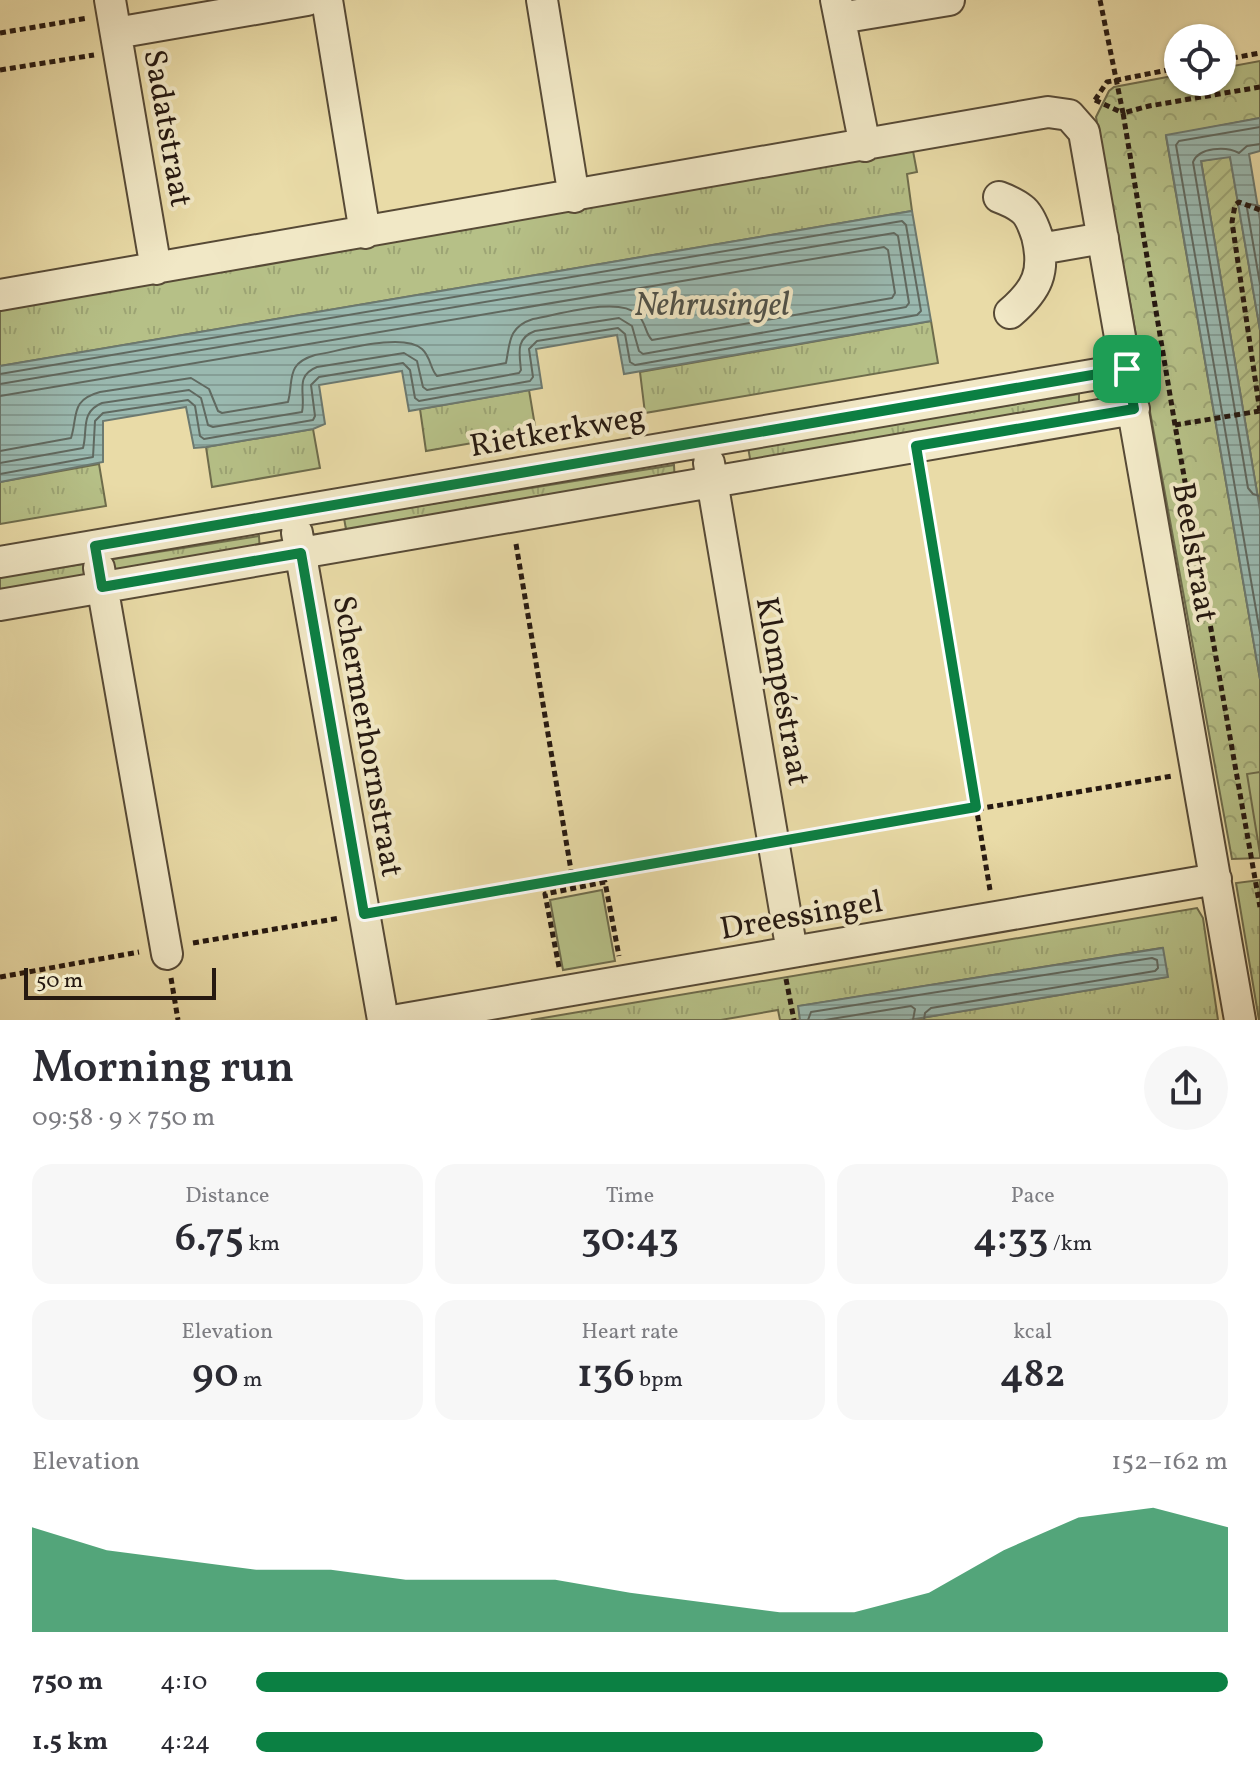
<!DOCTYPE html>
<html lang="en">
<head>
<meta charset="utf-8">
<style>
	:root { --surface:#fff; --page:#f7f7f7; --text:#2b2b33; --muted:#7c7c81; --accent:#0b8043 }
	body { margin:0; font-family:Vollkorn,serif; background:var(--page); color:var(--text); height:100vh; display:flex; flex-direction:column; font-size:30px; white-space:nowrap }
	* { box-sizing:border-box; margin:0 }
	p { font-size:26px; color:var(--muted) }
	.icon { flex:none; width:44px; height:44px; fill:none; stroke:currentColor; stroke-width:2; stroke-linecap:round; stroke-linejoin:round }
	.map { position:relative; height:1020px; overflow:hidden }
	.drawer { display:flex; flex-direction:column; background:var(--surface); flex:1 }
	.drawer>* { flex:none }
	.fabs { position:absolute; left:1164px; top:24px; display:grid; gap:16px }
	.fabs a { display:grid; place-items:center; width:72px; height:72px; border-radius:50%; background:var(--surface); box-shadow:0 2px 6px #0004; font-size:40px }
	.scale { position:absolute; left:24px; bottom:20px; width:192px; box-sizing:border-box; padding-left:8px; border:4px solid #261911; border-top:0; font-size:22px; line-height:28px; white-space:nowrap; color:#261911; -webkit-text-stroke:6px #f1e8c6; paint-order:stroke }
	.pin { position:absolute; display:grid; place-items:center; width:68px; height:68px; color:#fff; margin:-34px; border-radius:16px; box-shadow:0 4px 12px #0006 }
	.round { display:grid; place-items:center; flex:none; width:84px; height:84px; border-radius:42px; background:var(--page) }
	.head { display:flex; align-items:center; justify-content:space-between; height:136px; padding:0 32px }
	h1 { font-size:44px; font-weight:600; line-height:60px }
	.figures { display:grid; grid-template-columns:repeat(3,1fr); gap:12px; height:136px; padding:8px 32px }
	.figures div { display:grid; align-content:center; border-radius:20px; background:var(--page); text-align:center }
	.figures b { font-size:40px; font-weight:600 }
	.figures small { font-size:22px; font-weight:400 }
	.figures p { font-size:22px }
	.chart { height:224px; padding:16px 32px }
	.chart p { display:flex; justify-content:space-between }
	.chart svg { width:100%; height:144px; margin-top:8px; fill:var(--accent); opacity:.7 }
	ul { padding:0 32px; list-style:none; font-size:26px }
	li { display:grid; grid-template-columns:128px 96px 1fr; align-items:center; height:60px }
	li i { height:20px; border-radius:10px; background:var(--accent) }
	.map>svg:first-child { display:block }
	.grass { fill:url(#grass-tufts); stroke:#6e6c4c; stroke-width:2 }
	.forest { fill:url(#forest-crowns); stroke:#6e6c4c; stroke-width:2 }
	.park { fill:#b6c087; stroke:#6e6c4c; stroke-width:2 }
	.garden { fill:url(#garden-furrows); stroke:#6e6c4c; stroke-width:2 }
	.water { fill:url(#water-rules); stroke:#6c7970; stroke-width:2 }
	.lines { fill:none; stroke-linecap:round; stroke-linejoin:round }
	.shore { stroke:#606960; stroke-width:2 }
	.minor-casing { stroke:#574a36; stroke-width:34 }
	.path { stroke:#261911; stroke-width:5; stroke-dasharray:6 4; stroke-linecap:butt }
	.minor { stroke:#f1e8c6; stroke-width:30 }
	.route-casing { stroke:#fff; stroke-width:16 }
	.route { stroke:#0b8043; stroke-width:10 }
	.labels { text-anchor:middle; stroke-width:8; stroke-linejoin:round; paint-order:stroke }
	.street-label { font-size:32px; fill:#261911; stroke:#f1e8c6 }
	.water-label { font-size:34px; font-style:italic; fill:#4f5149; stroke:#f1e8c6 }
</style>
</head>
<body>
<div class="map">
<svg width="1260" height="1020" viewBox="0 0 1260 1020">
	<defs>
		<pattern id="grass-tufts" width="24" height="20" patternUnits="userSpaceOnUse" patternTransform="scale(2)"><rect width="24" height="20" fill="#b6c087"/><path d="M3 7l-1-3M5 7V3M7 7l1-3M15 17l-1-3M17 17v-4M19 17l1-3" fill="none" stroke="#9ca474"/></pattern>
		<pattern id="forest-crowns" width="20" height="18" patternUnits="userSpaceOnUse" patternTransform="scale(2)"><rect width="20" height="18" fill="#b6c087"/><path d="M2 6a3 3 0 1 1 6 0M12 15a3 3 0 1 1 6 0" fill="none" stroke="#9ca474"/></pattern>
		<pattern id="garden-furrows" width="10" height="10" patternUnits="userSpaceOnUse" patternTransform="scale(2)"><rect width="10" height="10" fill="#b6c087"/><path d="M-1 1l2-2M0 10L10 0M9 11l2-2" fill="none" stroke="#9ca474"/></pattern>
		<pattern id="water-rules" width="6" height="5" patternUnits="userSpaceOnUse" patternTransform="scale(2)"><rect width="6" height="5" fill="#9ab9b0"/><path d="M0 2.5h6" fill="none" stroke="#859e96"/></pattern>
	</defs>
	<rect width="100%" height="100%" fill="#e9dba7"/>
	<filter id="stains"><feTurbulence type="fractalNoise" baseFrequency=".0025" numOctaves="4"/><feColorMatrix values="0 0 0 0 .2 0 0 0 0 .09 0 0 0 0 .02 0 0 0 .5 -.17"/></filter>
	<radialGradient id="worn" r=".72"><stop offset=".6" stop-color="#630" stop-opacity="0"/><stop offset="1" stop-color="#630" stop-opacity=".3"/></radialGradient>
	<path class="grass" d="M913,151L917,172L907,174L912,211L0,366V308Z
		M931,321L938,363L645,413L640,372Z
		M529,390L536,432L426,451L420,409Z
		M1079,394V412L752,470L748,447Z
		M313,429L320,468L212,487L206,447Z
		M99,464L106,506L0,524V482Z
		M674,465L675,484L348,541L344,518Z
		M259,536L260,554L0,600V577Z
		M1260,880V1020H1259L1236,883Z
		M1197,908L1203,918L1218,1020H909L1167,977L1162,948L799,1006L800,1020H780L778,1010L721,1020H531Z"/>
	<path class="forest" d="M1260,61V118L1166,136L1260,679V858L1232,859L1096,117L1109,91L1114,87L1178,75V82H1222V68Z"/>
	<path class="park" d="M1260,772V854L1247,774Z
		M602,890L615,961L563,970L550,900Z"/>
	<path class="garden" d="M1230,156L1260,330V510L1201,161Z"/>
	<path class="water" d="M1260,118V151L1249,154L1260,220V330L1230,157L1201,161L1260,510V679L1166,135Z
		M912,211L931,321L624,374L617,335L536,349L542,388L409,411L402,371L319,385L325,424L313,429L206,447L194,448L186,407L103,421V462L0,482V366Z
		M1163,948L1168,977L909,1020H800L798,1006Z"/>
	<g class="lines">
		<path class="shore" d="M1260,127L1179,141L1176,145L1260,633
			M1260,144L1247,146L1239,153C1226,146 1199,147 1193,162L1248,488L1253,494L1260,496
			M1260,206L1250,204L1247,208L1260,284
			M0,374L902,221L906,225L921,311L917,315L635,365L630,362L625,334L618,328L537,341L529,349L533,377L530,381L419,401L415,398L410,370L403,363L319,377L311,385L315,416L313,420L204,439L200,436L195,406L188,400L103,413L95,421L93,457L0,474
			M0,384L894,233L898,236L909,303L906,307L643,354L639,351L632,326L619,318L535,331C516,338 519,352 521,370L519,373L427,390L423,387L417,361L404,353L317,367C294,376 306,394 302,412L213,427L208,425L201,398L189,390L102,403C80,412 88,430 83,448L0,463
			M0,396L884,247L888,250L895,293L892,298L652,340C645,334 646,321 637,314C618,296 558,315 533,319C508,327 510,343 506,363L437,376C430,369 431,357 422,349C403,332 340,351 315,355C285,364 294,380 288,402L222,413L218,411L209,389L191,378L100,392C70,400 78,416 71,438L0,451
			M808,1020L811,1012L1152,958L1157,960L1158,968L1155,971L931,1008L925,1013L924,1020
			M825,1020L911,1006L915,1009L913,1020"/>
		<g class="minor-casing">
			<path id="minor" d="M110,0L156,269
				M327,0L365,233
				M542,0L574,197
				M836,0L865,146
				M840,18L949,0
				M116,33L307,0
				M999,197C1007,200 1016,204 1022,209C1029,214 1034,227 1037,236C1046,272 1037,290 1010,313
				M1040,249L1103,238
				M0,295L1048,112L1069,115L1084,132L1240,1020
				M709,463L792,952
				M297,533L383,1020
				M0,562L1127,369
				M99,568L167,954
				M0,605L1134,409
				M398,1020L1216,879"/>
		</g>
		<path class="path" d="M0,33L88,18
			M1222,60L1260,53
			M0,70L94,55
			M1260,87L1149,106L1123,113L1175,425L1260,907
			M1095,100L1123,113L1100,0
			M1095,100L1107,82L1178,68
			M1260,210L1239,202L1235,205L1232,222L1260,412
			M1175,425L1260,411
			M920,470L990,890
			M516,544L574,888
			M800,839L1172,776
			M390,909L750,847
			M193,943L340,918
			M559,967L545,894L605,882L619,956
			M0,977L139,952
			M171,978L178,1020
			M786,979L794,1020"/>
		<use href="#minor" class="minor"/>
	</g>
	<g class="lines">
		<g class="route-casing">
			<path id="route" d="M1127,369L1134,409L916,446L976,807L364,914L301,553L102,587L95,546Z"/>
		</g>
		<use href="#route" class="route"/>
	</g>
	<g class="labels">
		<g class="street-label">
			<text transform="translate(169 128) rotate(80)" y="11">Sadatstraat</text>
			<text transform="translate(557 430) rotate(-10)" y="11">Rietkerkweg</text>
			<text transform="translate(1196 552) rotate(80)" y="11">Beelstraat</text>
			<text transform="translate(784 691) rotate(80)" y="11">Klompéstraat</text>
			<text transform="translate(369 736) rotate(80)" y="11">Schermerhornstraat</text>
			<text transform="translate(801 914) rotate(-10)" y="11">Dreessingel</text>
		</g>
		<g class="water-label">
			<text x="712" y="315">Nehrusingel</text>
		</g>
	</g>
	<rect width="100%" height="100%" filter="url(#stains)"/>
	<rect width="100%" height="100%" fill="url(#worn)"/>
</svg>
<div class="fabs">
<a><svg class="icon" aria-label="locate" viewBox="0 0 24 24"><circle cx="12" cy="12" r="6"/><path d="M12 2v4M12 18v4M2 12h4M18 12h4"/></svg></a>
</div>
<div class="scale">50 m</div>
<div class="pin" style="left:1127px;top:369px;background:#1e9e55"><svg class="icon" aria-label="arrive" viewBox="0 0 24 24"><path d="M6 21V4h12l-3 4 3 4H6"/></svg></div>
</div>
<section class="drawer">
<div class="head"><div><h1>Morning run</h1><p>09:58 · 9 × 750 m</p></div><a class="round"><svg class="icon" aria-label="share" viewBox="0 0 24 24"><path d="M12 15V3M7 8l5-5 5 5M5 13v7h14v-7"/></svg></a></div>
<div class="figures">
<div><p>Distance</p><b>6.75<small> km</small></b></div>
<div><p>Time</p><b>30:43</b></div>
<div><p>Pace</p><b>4:33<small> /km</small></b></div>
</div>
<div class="figures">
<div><p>Elevation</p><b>90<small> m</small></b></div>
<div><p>Heart rate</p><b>136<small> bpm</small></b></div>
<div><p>kcal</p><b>482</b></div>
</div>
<div class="chart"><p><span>Elevation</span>152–162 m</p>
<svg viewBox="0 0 160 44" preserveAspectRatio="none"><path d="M0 44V12L10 19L20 22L30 25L40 25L50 28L60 28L70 28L80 32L90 35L100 38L110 38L120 32L130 19L140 9L150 6L160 12V44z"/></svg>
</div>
<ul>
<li><b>750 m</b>4:10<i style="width:100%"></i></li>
<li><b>1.5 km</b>4:24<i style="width:81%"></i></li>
</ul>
</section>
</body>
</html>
